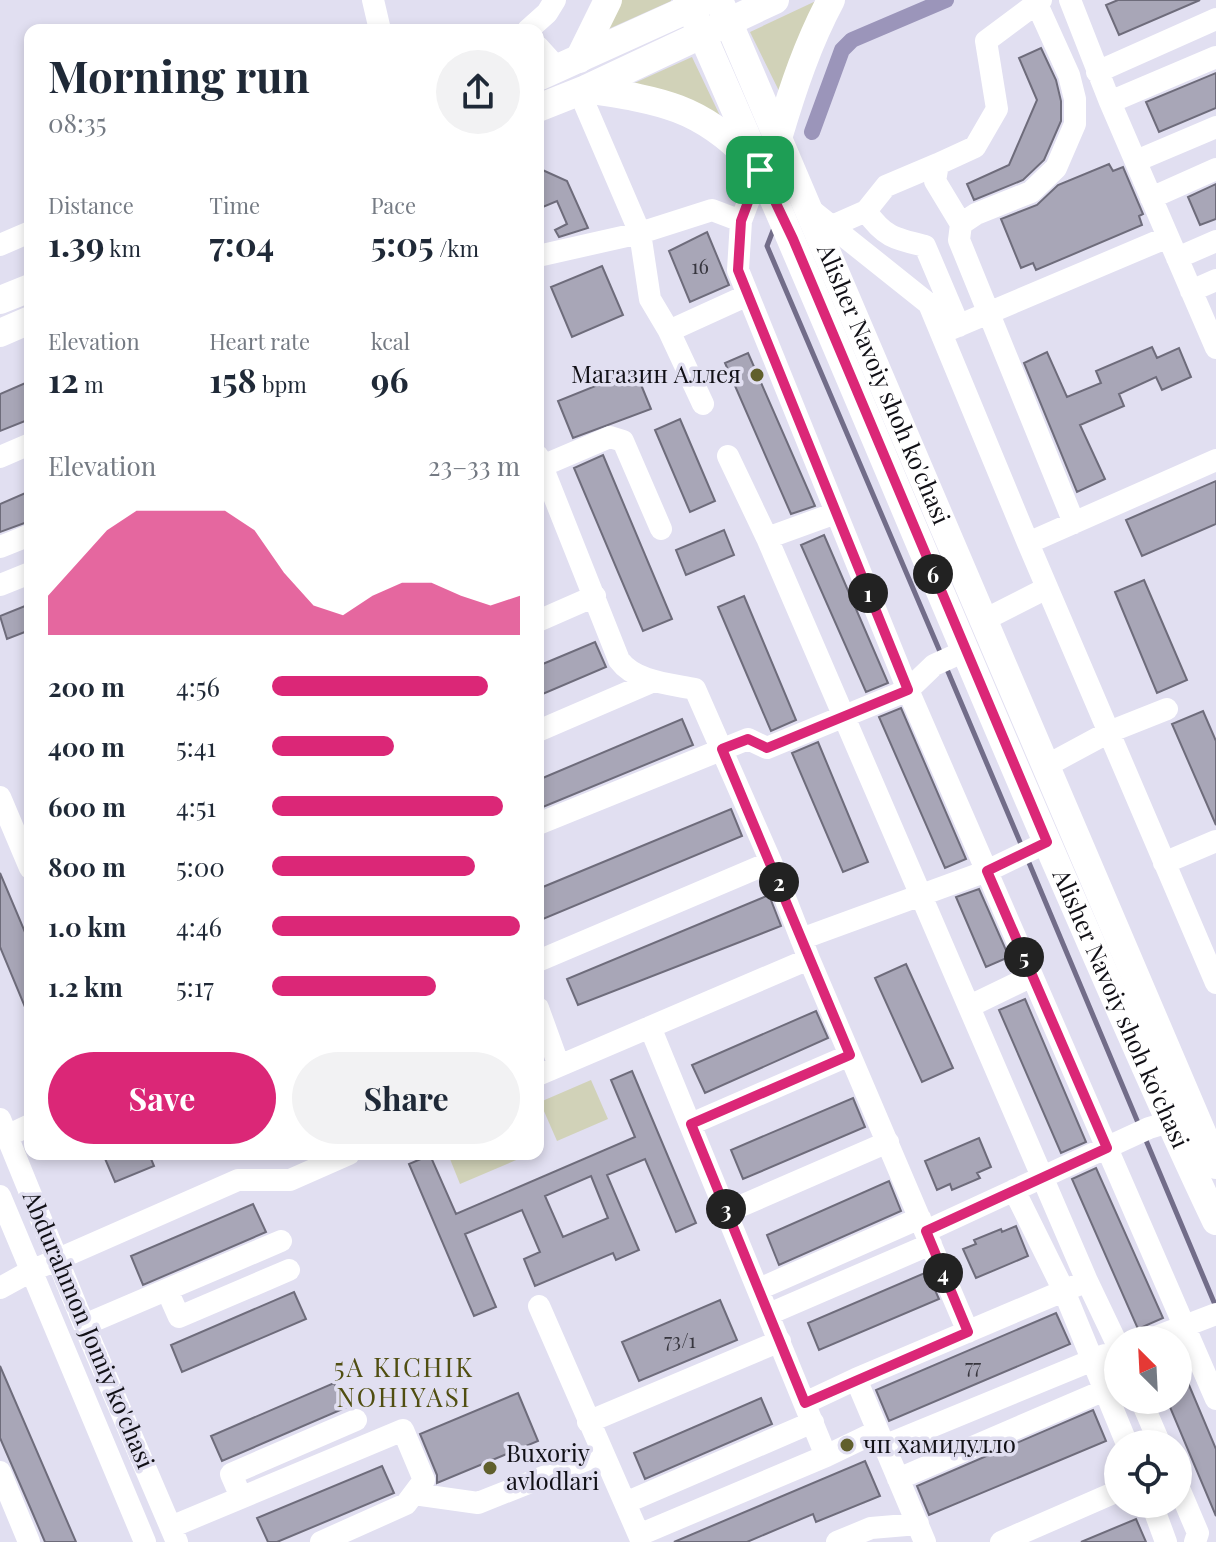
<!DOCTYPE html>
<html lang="en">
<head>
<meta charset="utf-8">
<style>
	:root { --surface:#fff; --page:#f2f2f3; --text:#1f2937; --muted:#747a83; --accent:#db2777 }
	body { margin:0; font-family:"Playfair Display",serif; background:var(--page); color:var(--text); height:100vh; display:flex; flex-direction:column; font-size:30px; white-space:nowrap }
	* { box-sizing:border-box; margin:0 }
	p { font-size:26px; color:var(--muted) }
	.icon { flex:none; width:44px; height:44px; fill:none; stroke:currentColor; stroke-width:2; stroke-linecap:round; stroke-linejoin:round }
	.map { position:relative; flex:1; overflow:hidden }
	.drawer { position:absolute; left:24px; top:24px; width:520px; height:1136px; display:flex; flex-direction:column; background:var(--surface); border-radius:16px; box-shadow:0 4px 12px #0003 }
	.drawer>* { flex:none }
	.needle { width:52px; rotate:336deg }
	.controls { position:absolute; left:1104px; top:1326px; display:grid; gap:16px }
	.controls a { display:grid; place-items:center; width:88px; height:88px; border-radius:50%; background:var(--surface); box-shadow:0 4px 12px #0003; font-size:40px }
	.pin { position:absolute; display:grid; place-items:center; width:68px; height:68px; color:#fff; margin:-34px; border-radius:16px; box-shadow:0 4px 12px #0006 }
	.km { position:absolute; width:40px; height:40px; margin:-20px; border-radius:50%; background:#222; color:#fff; font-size:22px; line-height:40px; text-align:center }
	.round { display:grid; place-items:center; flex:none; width:84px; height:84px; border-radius:42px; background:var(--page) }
	.overview { display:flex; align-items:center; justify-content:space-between; height:136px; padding:0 24px }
	h1 { font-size:44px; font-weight:700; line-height:60px }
	.metrics { display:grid; grid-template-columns:repeat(3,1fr); gap:12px; height:136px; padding:8px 24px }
	.metrics div { display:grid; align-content:center }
	.metrics b { font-size:34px; font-weight:700 }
	.metrics small { font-size:22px; font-weight:400 }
	.metrics p { font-size:22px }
	.chart { height:224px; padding:16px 24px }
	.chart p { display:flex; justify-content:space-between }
	.chart svg { width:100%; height:144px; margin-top:8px; fill:var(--accent); opacity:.7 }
	.button { display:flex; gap:16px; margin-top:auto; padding:16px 24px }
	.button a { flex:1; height:92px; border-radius:48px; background:var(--accent); color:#fff; font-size:32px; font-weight:700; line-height:92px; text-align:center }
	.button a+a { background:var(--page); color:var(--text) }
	ul { padding:0 24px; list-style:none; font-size:26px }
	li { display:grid; grid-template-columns:128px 96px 1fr; align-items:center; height:60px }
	li i { height:20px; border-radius:10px; background:var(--accent) }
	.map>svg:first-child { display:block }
	.green { fill:#d1d2b8 }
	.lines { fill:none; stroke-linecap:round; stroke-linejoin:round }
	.stream { stroke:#726d89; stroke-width:5 }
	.canal { stroke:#9b95ba; stroke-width:16 }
	.building { fill:#a8a6b7; stroke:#6e6c7b; stroke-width:2; fill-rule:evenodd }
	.minor { stroke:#fff; stroke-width:22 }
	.major { stroke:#fff; stroke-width:28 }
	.route-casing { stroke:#fff; stroke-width:16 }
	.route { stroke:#db2777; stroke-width:10 }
	.poi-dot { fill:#605f2c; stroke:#e1dff1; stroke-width:3 }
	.labels { text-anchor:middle; stroke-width:7; stroke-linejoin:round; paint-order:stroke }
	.number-label { font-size:20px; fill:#37363e }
	.poi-label { font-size:24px; fill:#111016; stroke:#e1dff1; text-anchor:start }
	.street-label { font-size:24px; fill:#111016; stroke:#e1dff1 }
	.neighbourhood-label { font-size:26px; letter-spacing:2px; fill:#504e11; stroke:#e1dff1 }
</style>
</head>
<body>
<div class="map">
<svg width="1216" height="1542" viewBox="0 0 1216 1542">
	<rect width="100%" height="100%" fill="#e1dff1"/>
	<path class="green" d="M619,0H671V1L604,31Z
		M818,0L782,97L750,32Z
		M692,57L723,122L630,85Z
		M591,1080L608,1119L557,1141L540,1102Z
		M448,1154H528V1155L460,1184Z"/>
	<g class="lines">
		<path class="stream" d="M774,228L767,246L941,654
			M946,667L1023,849
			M1027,858L1139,1125
			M1145,1138L1216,1307"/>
		<path class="canal" d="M812,132L842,50L852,40L946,0"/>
	</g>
	<path class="building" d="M1118,0H1200L1119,35L1106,5Z
		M1041,48L1056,80L1061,101V121L1044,160L1023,180L974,200L967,184L1009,165L1037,100L1019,58Z
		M1216,73V108L1159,132L1146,102Z
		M1109,164L1113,171L1123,167L1143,214L1139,216L1142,225L1036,270L1033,263L1021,268L1001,219L1037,205L1058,185Z
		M538,168L567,181L588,228L559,237L555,230L567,224L557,201L538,209Z
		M1216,184V219L1200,225L1188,197Z
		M707,232L729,285L690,302L669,251Z
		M602,266L623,315L572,337L551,287Z
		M1152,347L1157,358L1179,348L1191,377L1162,390L1156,377L1119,394L1124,406L1080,425L1105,479L1077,492L1024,363L1047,352L1067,397L1101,383L1096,371Z
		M748,353L815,506L791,514L725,363Z
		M635,370L651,409L573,438L558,401Z
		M30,381V419L0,431V394Z
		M680,419L715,501L690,512L655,430Z
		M603,455L672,619L643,631L574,468Z
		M1216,481V524L1142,556L1126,520Z
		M30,491V521L0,532V504Z
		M724,530L734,555L686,575L676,550Z
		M824,535L888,683L866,692L801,545Z
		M1144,580L1187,680L1157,693L1115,592Z
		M744,596L796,720L771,731L718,607Z
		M30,604V630L7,639L0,616Z
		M595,642L606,667L538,696V666Z
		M901,708L966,859L945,868L879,717Z
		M1203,711L1216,741V825L1172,724Z
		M682,719L693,745L538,809V780Z
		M818,742L868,862L843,872L792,753Z
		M731,809L742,836L543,919L538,907V889Z
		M0,873L30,944V1019L0,947Z
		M979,889L1009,957L986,967L956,897Z
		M769,895L781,926L578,1005L567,979Z
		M906,964L953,1068L922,1082L875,978Z
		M1025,999L1086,1142L1061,1153L999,1010Z
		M816,1011L828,1038L705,1093L692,1065Z
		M632,1071L696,1223L676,1232L645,1159L607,1175L639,1250L616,1260L613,1253L535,1286L524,1259L540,1252L522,1210L465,1234L496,1307L474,1316L409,1164L430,1155L456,1214L635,1137L611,1080ZM591,1176L608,1218L563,1237L545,1196Z
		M853,1098L865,1127L743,1179L731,1150Z
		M979,1138L991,1167L977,1173L980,1178L952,1190L950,1184L937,1190L925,1161Z
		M103,1154H149L154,1166L115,1182Z
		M1096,1168L1163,1318L1138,1329L1072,1179Z
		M889,1181L901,1211L779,1265L767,1235Z
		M253,1204L266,1232L143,1285L131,1256Z
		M1016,1226L1028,1256L976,1278L963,1249L976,1244L974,1240L1001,1229L1002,1232Z
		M927,1272L939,1299L819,1350L808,1323Z
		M294,1292L306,1319L182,1372L171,1345Z
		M720,1300L737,1340L639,1381L622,1342Z
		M1056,1313L1070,1344L889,1421L876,1390Z
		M1178,1359L1216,1449V1516L1167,1400H1178Z
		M0,1366L76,1542H45L30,1507L0,1438Z
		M334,1383L345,1408L222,1461L211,1436Z
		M518,1393L538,1441L437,1483V1475L420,1434Z
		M761,1398L772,1424L645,1479L634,1453Z
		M1093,1410L1106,1441L929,1515L917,1486Z
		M865,1461L880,1496L816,1522L813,1514L747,1542H674Z
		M382,1466L394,1493L277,1542H268L257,1518Z
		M1136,1519L1146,1542H1081Z"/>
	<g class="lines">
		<path class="minor" d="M373,0L380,30
			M1070,0L1110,102L1216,348
			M1036,2L1069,75L1075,99V124L1056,168L1031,192L976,214L961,224L959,240L1074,523
			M528,30L547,13L555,0
			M538,47L558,69
			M1097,72L1216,19
			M579,91L640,233L650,299L669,331L703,404
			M1110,102L1216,57
			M1136,161L1216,127
			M760,170L741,221L738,270L908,690L1216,1399
			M1151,198L1216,169
			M810,209L929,304L1028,543L1216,983
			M866,211C884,237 895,239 925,246L959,326
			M961,224L935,181L938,164L975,147L997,109L986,41L1041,0
			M832,226L866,211L886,186L938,164
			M0,245L30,232
			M538,256L640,233L712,210L741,221
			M1177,258L1216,241
			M1191,291L1216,280
			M669,331L748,295
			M941,333L1168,237
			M538,456L619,660C635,682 670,684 695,689L771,862L809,959L968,1332
			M728,456L767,538
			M0,457L30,444
			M542,466L610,437L623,441L661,529
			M836,513L767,538L1087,1281
			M1028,543L1216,460
			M0,547L30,535
			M0,585L30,573
			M984,620L1047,588
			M538,621L595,596
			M538,731L654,681
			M1046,766L1109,732L1167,709
			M0,797L30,868
			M538,824L748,739L767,748L908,690L934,665L965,651
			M1164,863L1216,841
			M801,939L987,871L1047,842
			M538,961L771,862
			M970,1006L1032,976
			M538,1008L559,1066
			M650,1027L826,1456L878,1431
			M538,1075L809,959
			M0,1119L84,1325L177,1542
			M691,1124L850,1055
			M7,1136L30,1125
			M1014,1190L1064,1291L1127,1444
			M0,1196L145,1542
			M727,1212L888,1142
			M926,1231L1149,1128L1169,1122
			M0,1288L31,1271L238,1180H290L349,1154
			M759,1289L920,1218
			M167,1290L179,1317L289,1270
			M539,1306L642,1542
			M769,1314L931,1244
			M84,1325L281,1241
			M1148,1340L1216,1314
			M856,1379L925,1542
			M1141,1400L1160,1444
			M805,1403L856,1379L1087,1281L1118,1346
			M588,1422L780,1341
			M884,1446L1105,1355
			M0,1472L29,1542
			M898,1479L1105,1390
			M1178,1486L1198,1533L1195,1542
			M414,1494L478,1503L601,1454
			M241,1497L231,1474L356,1420
			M625,1503L813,1422
			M1152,1504L1166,1542
			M171,1527L403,1430L424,1480L406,1504L321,1542
			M639,1535L826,1456
			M837,1542L871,1528L918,1524
			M1001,1542L1118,1491"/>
		<g class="major">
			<path id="s1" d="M687,0C816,291 936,587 1063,879C1113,993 1162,1108 1216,1221"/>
			<path id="s2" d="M719,0L1216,1165"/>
			<path d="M579,59L608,0"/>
			<path d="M538,77L708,0"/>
			<path d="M586,89C656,100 699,105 750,159"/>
			<path d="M538,108L586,89L775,0"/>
			<path d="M779,135C793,88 808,43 831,0"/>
			<path d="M0,300L30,288"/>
			<path d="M0,333L30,320"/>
		</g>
	</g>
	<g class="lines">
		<g class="route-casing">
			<path id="route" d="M760,170L793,239L1047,842L987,871L1107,1148L926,1231L968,1332L805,1403L691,1124L850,1055L722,749L748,739L767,748L908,690L738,270L741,221Z"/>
		</g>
		<use href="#route" class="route"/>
	</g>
	<g class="poi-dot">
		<circle cx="757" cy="375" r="8"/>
		<circle cx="847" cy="1445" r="8"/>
		<circle cx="490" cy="1468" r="8"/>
	</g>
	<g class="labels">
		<g class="number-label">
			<text x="700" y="274">16</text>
			<text x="680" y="1348">73/1</text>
			<text x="973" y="1374">77</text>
		</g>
		<g class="poi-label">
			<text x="741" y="383" text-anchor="end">Магазин Аллея</text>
			<text x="863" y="1453">чп хамидулло</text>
			<text x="506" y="1462">Buxoriy<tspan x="506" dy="28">avlodlari</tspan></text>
		</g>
		<g class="street-label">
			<text dy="8" stroke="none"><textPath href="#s2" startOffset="418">Alisher Navoiy shoh ko'chasi</textPath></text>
			<text dy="8" stroke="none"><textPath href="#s1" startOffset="1098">Alisher Navoiy shoh ko'chasi</textPath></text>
			<text transform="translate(88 1330) rotate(67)" y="8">Abdurahmon Jomiy ko'chasi</text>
		</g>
		<g class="neighbourhood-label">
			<text x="404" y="1377">5A KICHIK<tspan x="404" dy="30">NOHIYASI</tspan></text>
		</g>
	</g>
</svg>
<div class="controls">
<a><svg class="needle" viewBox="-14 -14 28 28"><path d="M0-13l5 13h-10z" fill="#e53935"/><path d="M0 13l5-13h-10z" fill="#747a83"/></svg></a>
<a><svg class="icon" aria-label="locate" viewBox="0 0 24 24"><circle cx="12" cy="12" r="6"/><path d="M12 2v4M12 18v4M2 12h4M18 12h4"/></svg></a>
</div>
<div class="pin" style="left:760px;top:170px;background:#1e9e55"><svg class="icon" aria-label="arrive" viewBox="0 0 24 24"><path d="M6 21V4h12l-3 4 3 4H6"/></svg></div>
<b class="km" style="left:868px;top:593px">1</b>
<b class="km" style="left:779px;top:882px">2</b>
<b class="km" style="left:726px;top:1209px">3</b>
<b class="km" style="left:943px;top:1273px">4</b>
<b class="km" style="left:1024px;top:957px">5</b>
<b class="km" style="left:933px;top:574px">6</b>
<section class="drawer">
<div class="overview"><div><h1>Morning run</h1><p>08:35</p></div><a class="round"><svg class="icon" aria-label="share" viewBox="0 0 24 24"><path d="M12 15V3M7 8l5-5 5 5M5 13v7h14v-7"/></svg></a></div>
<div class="metrics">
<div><p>Distance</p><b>1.39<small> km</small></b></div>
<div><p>Time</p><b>7:04</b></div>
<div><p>Pace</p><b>5:05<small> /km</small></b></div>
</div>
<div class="metrics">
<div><p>Elevation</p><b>12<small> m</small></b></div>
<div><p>Heart rate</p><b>158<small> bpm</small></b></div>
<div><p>kcal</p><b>96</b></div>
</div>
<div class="chart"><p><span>Elevation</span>23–33 m</p>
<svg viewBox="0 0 160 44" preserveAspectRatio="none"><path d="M0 44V32L10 22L20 12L30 6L40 6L50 6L60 6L70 12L80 25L90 35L100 38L110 32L120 28L130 28L140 32L150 35L160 32V44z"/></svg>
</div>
<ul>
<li><b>200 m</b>4:56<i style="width:87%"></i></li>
<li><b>400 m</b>5:41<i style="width:49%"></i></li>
<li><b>600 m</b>4:51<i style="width:93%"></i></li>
<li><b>800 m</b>5:00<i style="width:82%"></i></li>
<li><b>1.0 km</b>4:46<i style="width:100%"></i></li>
<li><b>1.2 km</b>5:17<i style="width:66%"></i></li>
</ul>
<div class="button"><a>Save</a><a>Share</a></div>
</section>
</div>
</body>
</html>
